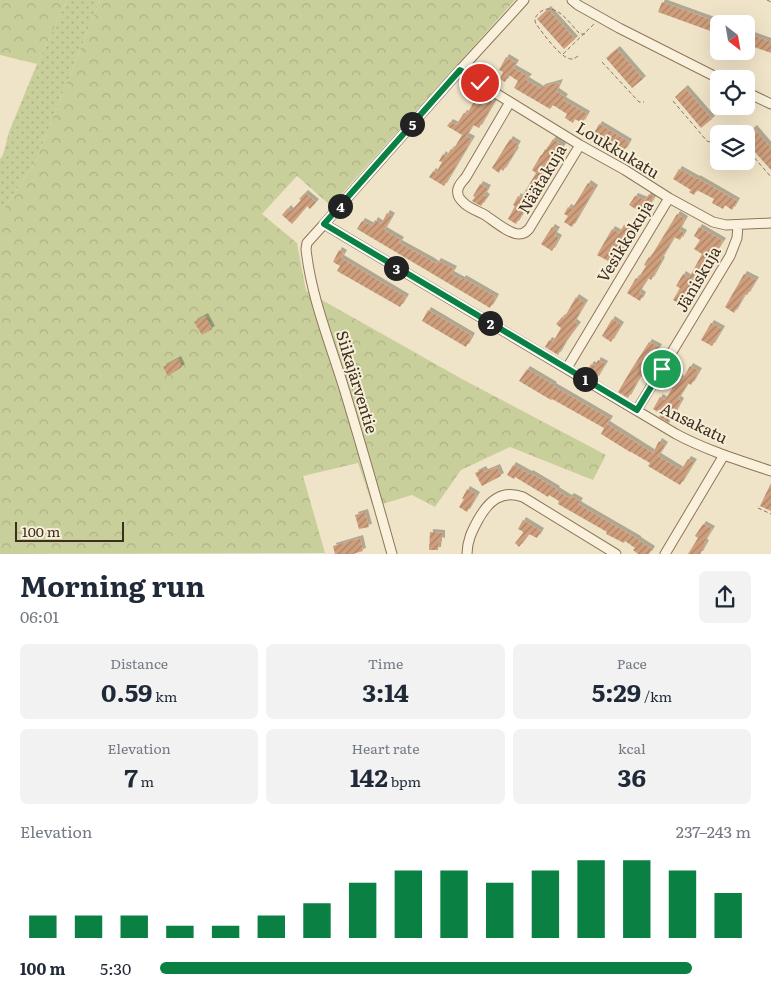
<!DOCTYPE html>
<html lang="en">
<head>
<meta charset="utf-8">
<style>
	:root { --surface:#fff; --page:#f2f2f3; --text:#1f2937; --muted:#747a83; --accent:#0b8043 }
	body { margin:0; font-family:Literata,serif; background:var(--page); color:var(--text); height:100vh; display:flex; flex-direction:column; font-size:19px; white-space:nowrap }
	* { box-sizing:border-box; margin:0 }
	p { font-size:16px; color:var(--muted) }
	.icon { flex:none; width:28px; height:28px; fill:none; stroke:currentColor; stroke-width:2; stroke-linecap:round; stroke-linejoin:round }
	.map { position:relative; height:554px; overflow:hidden }
	.sheet { display:flex; flex-direction:column; background:var(--surface); flex:1 }
	.sheet>* { flex:none }
	.needle { width:32px; rotate:149deg }
	.tools { position:absolute; left:710px; top:15px; display:grid; gap:10px }
	.tools a { display:grid; place-items:center; width:45px; height:45px; border-radius:8px; background:var(--surface); box-shadow:0 5px 20px #0002; font-size:25px }
	.scale { position:absolute; left:15px; bottom:12px; width:109px; box-sizing:border-box; padding-left:5px; border:2px solid #3d2e20; border-top:0; font-size:14px; line-height:18px; white-space:nowrap; color:#3d2e20; -webkit-text-stroke:4px #f7eed8; paint-order:stroke }
	.pin { position:absolute; display:grid; place-items:center; width:42px; height:42px; color:#fff; margin:-21px; border:2px solid #fff; border-radius:50%; box-shadow:0 1px 5px #0007 }
	.km { position:absolute; width:25px; height:25px; margin:-12px; border-radius:50%; background:#222; color:#fff; font-size:14px; line-height:25px; text-align:center }
	.round { display:grid; place-items:center; flex:none; width:52px; height:52px; border-radius:8px; background:var(--page) }
	.head { display:flex; align-items:center; justify-content:space-between; height:85px; padding:0 20px }
	h1 { font-size:28px; font-weight:700; line-height:38px }
	.stats { display:grid; grid-template-columns:repeat(3,1fr); gap:8px; height:85px; padding:5px 20px }
	.stats div { display:grid; align-content:center; border-radius:8px; background:var(--page); text-align:center }
	.stats b { font-size:25px; font-weight:700 }
	.stats small { font-size:14px; font-weight:400 }
	.stats p { font-size:14px }
	.chart { height:140px; padding:10px 20px }
	.chart p { display:flex; justify-content:space-between }
	.chart svg { width:100%; height:90px; margin-top:5px; stroke:var(--accent); stroke-width:6 }
	ul { padding:0 20px; list-style:none; font-size:16px }
	li { display:grid; grid-template-columns:80px 60px 1fr; align-items:center; height:38px }
	li i { height:12px; border-radius:6px; background:var(--accent) }
	.map>svg:first-child { display:block }
	.grass { fill:url(#grass-dots) }
	.forest { fill:url(#forest-crowns) }
	.building { fill:url(#building-hatch); filter:url(#shadow) }
	.lines { fill:none; stroke-linecap:round; stroke-linejoin:round }
	.minor-casing { stroke:#8d765c; stroke-width:11 }
	.path { stroke:#8d765c; stroke-width:1; stroke-dasharray:4 2.5; stroke-linecap:butt }
	.minor { stroke:#faf1dc; stroke-width:9 }
	.route-casing { stroke:#fff; stroke-width:10 }
	.route { stroke:#0b8043; stroke-width:6 }
	.labels { text-anchor:middle; stroke-width:4; stroke-linejoin:round; paint-order:stroke }
	.street-label { font-size:16px; fill:#3d2e20; stroke:#f7eed8 }
</style>
</head>
<body>
<div class="map">
<svg width="771" height="554" viewBox="0 0 771 554">
	<defs>
		<pattern id="grass-dots" width="8" height="8" patternUnits="userSpaceOnUse" patternTransform="scale(1.25)"><rect width="8" height="8" fill="#c9cf9b"/><path d="M2 2h.1M6 6h.1" fill="none" stroke="#aeb285" stroke-width="1.8" stroke-linecap="round"/></pattern>
		<pattern id="forest-crowns" width="20" height="18" patternUnits="userSpaceOnUse" patternTransform="scale(1.25)"><rect width="20" height="18" fill="#c9cf9b"/><path d="M2 6a3 3 0 1 1 6 0M12 15a3 3 0 1 1 6 0" fill="none" stroke="#aeb285"/></pattern>
		<pattern id="building-hatch" width="6" height="6" patternUnits="userSpaceOnUse" patternTransform="scale(1.25)"><rect width="6" height="6" fill="#cf9f7d"/><path d="M-1 1l2-2M0 6l6-6M5 7l2-2" fill="none" stroke="#a98266"/></pattern>
		<filter id="shadow"><feDropShadow dx="3" dy="-3" stdDeviation="0" flood-color="#0004"/></filter>
	</defs>
	<rect width="100%" height="100%" fill="#f0e4c8"/>
	<path class="grass" d="M67,0H100L35,163L0,214V159L3,155L9,132L37,64Z"/>
	<path class="forest" d="M0,0H67L37,64L0,55Z
		M100,0H515L331,206L297,176L262,214L297,243L306,291L462,379L606,455L593,480L510,447L461,470L435,507L412,495L373,507L358,463L303,476L325,553L0,554V214L35,163Z"/>
	<path class="building" d="M662,2L720,23L719,24L716,33L658,12Z
		M548,9L575,39L564,49L537,19Z
		M746,33L771,42V53L746,44Z
		M617,49L643,79L632,88L606,58Z
		M506,57L516,63L513,68L529,77L526,80L541,89L542,87L560,82L556,91L565,97L563,100L587,114L582,123L575,119L573,123L565,118L567,114L553,105L550,109L514,88L518,81L509,75L505,82L500,79L503,72L499,70Z
		M685,88L712,119L701,128L675,97Z
		M475,100L485,106L489,100L494,102L479,128L473,125L466,136L472,139L444,186L429,177L433,171L436,173L442,162L439,161L443,154L446,157L451,149L453,150L462,135L447,126L450,122L456,125L464,113L467,114Z
		M599,124L629,142L624,151L619,148L617,150L593,135Z
		M754,128L771,148V170L746,142V135Z
		M510,139L518,144L515,149L516,150L503,171L501,169L499,173L492,168Z
		M553,139L563,146L516,224L508,219L515,206L513,205L518,196L521,198L536,173L532,170L541,155H542L545,149L546,150Z
		M679,169L697,179V178L737,201L732,210L725,205L723,209L712,203L714,199L697,190L694,195L689,192L691,190L673,179Z
		M588,183L595,188L572,227L564,222L568,216L564,214L568,207L572,209Z
		M480,184L488,188L484,195L487,197L481,206L472,201L475,197L473,196Z
		M305,193L316,202L310,209L307,206L292,224L282,215L288,208L291,211L301,200L299,199Z
		M649,194L654,197L644,214L629,205L635,196L645,200Z
		M387,213L392,216L384,230L401,240L399,243L430,260L436,264L438,261L454,269L451,274L462,280L463,278L496,297L490,308L357,229L362,221L372,226L375,220L381,224Z
		M677,214L685,219L679,230L684,233L680,240L674,237L661,259L662,260L651,280L648,278L639,292L643,295L640,301L627,293L636,278L638,279L646,266L644,265L649,257L650,258Z
		M624,225L633,230L617,258L613,256L610,262L597,255L612,229L619,233Z
		M552,227L557,230L554,235L559,238L552,251L541,244Z
		M699,227L723,241L714,255H713L683,306L673,300L680,288L676,286L683,274L689,278L702,254L694,249L700,240L694,236Z
		M339,250L344,253L341,258L406,297L400,307L337,271L340,266L333,262Z
		M744,274L756,280L747,295L745,294L734,313L725,307Z
		M576,297L585,303L574,322L578,325L564,344L558,355L545,347L549,340L553,342L561,328L556,324L562,317L564,318Z
		M428,310L472,336L466,347L422,321Z
		M205,316L212,329L202,335L194,322Z
		M612,319L621,325L611,342L602,336Z
		M711,323L722,329L712,346L701,340Z
		M649,342L659,347L642,377L640,376L628,398L618,392L631,370Z
		M178,359L182,367L168,376L163,367Z
		M598,360L605,364L596,379L586,373L591,364L595,366Z
		M690,366L699,371L691,385L688,383L678,399L681,401L669,423L659,417L661,414L653,409L660,397L665,400L679,377L682,380Z
		M527,369L554,385L553,386L610,419L607,424L653,453L659,441L665,445L658,456L681,470L688,459L694,462L680,485L648,466L650,463L631,452H630L601,434L604,428L552,399L551,400L519,381Z
		M513,465L529,474L530,473L557,489L556,490L569,498L571,496L580,501L578,504L581,506L638,539V540L652,549L649,554H638L633,550L635,548L625,541L624,543L606,534L607,532L558,504L559,501L549,495L548,497L515,477L514,479L507,475Z
		M497,467L501,476L482,486L475,473L483,469L485,472Z
		M771,483V511L760,506Z
		M467,489L477,495L467,512L459,507L464,499H462Z
		M365,512L369,527L359,529L355,515Z
		M523,520L541,531L537,538L529,534L519,547L515,543L523,533L522,531L518,529Z
		M703,524L712,529L704,542L706,543L700,554H688L698,538L695,536Z
		M430,532L442,533V541L439,540L438,550H429Z
		M360,538L363,551L353,554H335L333,546Z"/>
	<g class="lines">
		<g class="minor-casing">
			<path id="minor" d="M572,0L578,5L619,28L720,79
				M460,70L471,78L580,145L625,170L669,198L713,222L726,225L771,223
				M746,92L771,104
				M510,102L466,177C462,182 456,187 458,194C458,198 462,201 465,204C471,209 478,211 485,215C494,221 509,234 519,234C524,234 526,232 529,229L580,145
				M324,224L676,434C706,450 738,460 771,471
				M567,368L669,198
				M637,410L730,256L737,238L738,225
				M392,554C376,497 360,441 343,385C329,340 311,296 306,249L307,243L325,223L460,70L524,0
				M467,554C467,541 472,531 478,520C488,502 501,489 523,497L616,554
				M665,554L724,455"/>
		</g>
		<path class="path" d="M767,0L771,2
			M563,54L594,24
			M578,56C575,58 574,59 571,59C560,58 543,33 536,24C534,19 535,17 539,13C554,0 568,21 578,32L581,34H585
			M602,62L639,102H644
			M673,101L707,141L710,142L713,140
			M746,148L771,177
			M758,508L771,514"/>
		<use href="#minor" class="minor"/>
	</g>
	<g class="lines">
		<g class="route-casing">
			<path id="route" d="M480,83L460,70L324,224L637,410L662,369"/>
		</g>
		<use href="#route" class="route"/>
	</g>
	<g class="labels">
		<g class="street-label">
			<text transform="translate(618 150) rotate(31)" y="6">Loukkukatu</text>
			<text transform="translate(542 179) rotate(-59)" y="6">Näätakuja</text>
			<text transform="translate(625 241) rotate(-59)" y="6">Vesikkokuja</text>
			<text transform="translate(698 279) rotate(-60)" y="6">Jäniskuja</text>
			<text transform="translate(357 382) rotate(73)" y="6">Siikajärventie</text>
			<text transform="translate(694 423) rotate(26)" y="6">Ansakatu</text>
		</g>
	</g>
</svg>
<div class="tools">
<a><svg class="needle" viewBox="-14 -14 28 28"><path d="M0-13l5 13h-10z" fill="#e53935"/><path d="M0 13l5-13h-10z" fill="#747a83"/></svg></a>
<a><svg class="icon" aria-label="locate" viewBox="0 0 24 24"><circle cx="12" cy="12" r="6"/><path d="M12 2v4M12 18v4M2 12h4M18 12h4"/></svg></a>
<a><svg class="icon" aria-label="layers" viewBox="0 0 24 24"><path d="M12 4l9 5-9 5-9-5zM3 14l9 5 9-5"/></svg></a>
</div>
<div class="scale">100 m</div>
<div class="pin" style="left:662px;top:369px;background:#1e9e55"><svg class="icon" aria-label="arrive" viewBox="0 0 24 24"><path d="M6 21V4h12l-3 4 3 4H6"/></svg></div>
<div class="pin" style="left:480px;top:83px;background:#d93025"><svg class="icon" aria-label="check" viewBox="0 0 24 24"><path d="M5 12l5 5 9-10"/></svg></div>
<b class="km" style="left:585px;top:379px">1</b>
<b class="km" style="left:490px;top:323px">2</b>
<b class="km" style="left:396px;top:268px">3</b>
<b class="km" style="left:340px;top:206px">4</b>
<b class="km" style="left:412px;top:124px">5</b>
</div>
<section class="sheet">
<div class="head"><div><h1>Morning run</h1><p>06:01</p></div><a class="round"><svg class="icon" aria-label="share" viewBox="0 0 24 24"><path d="M12 15V3M7 8l5-5 5 5M5 13v7h14v-7"/></svg></a></div>
<div class="stats">
<div><p>Distance</p><b>0.59<small> km</small></b></div>
<div><p>Time</p><b>3:14</b></div>
<div><p>Pace</p><b>5:29<small> /km</small></b></div>
</div>
<div class="stats">
<div><p>Elevation</p><b>7<small> m</small></b></div>
<div><p>Heart rate</p><b>142<small> bpm</small></b></div>
<div><p>kcal</p><b>36</b></div>
</div>
<div class="chart"><p><span>Elevation</span>237–243 m</p>
<svg viewBox="0 0 160 44" preserveAspectRatio="none"><path d="M5 44V33M15 44V33M25 44V33M35 44V38M45 44V38M55 44V33M65 44V27M75 44V17M85 44V11M95 44V11M105 44V17M115 44V11M125 44V6M135 44V6M145 44V11M155 44V22"/></svg>
</div>
<ul>
<li><b>100 m</b>5:30<i style="width:90%"></i></li>
</ul>
</section>
</body>
</html>
